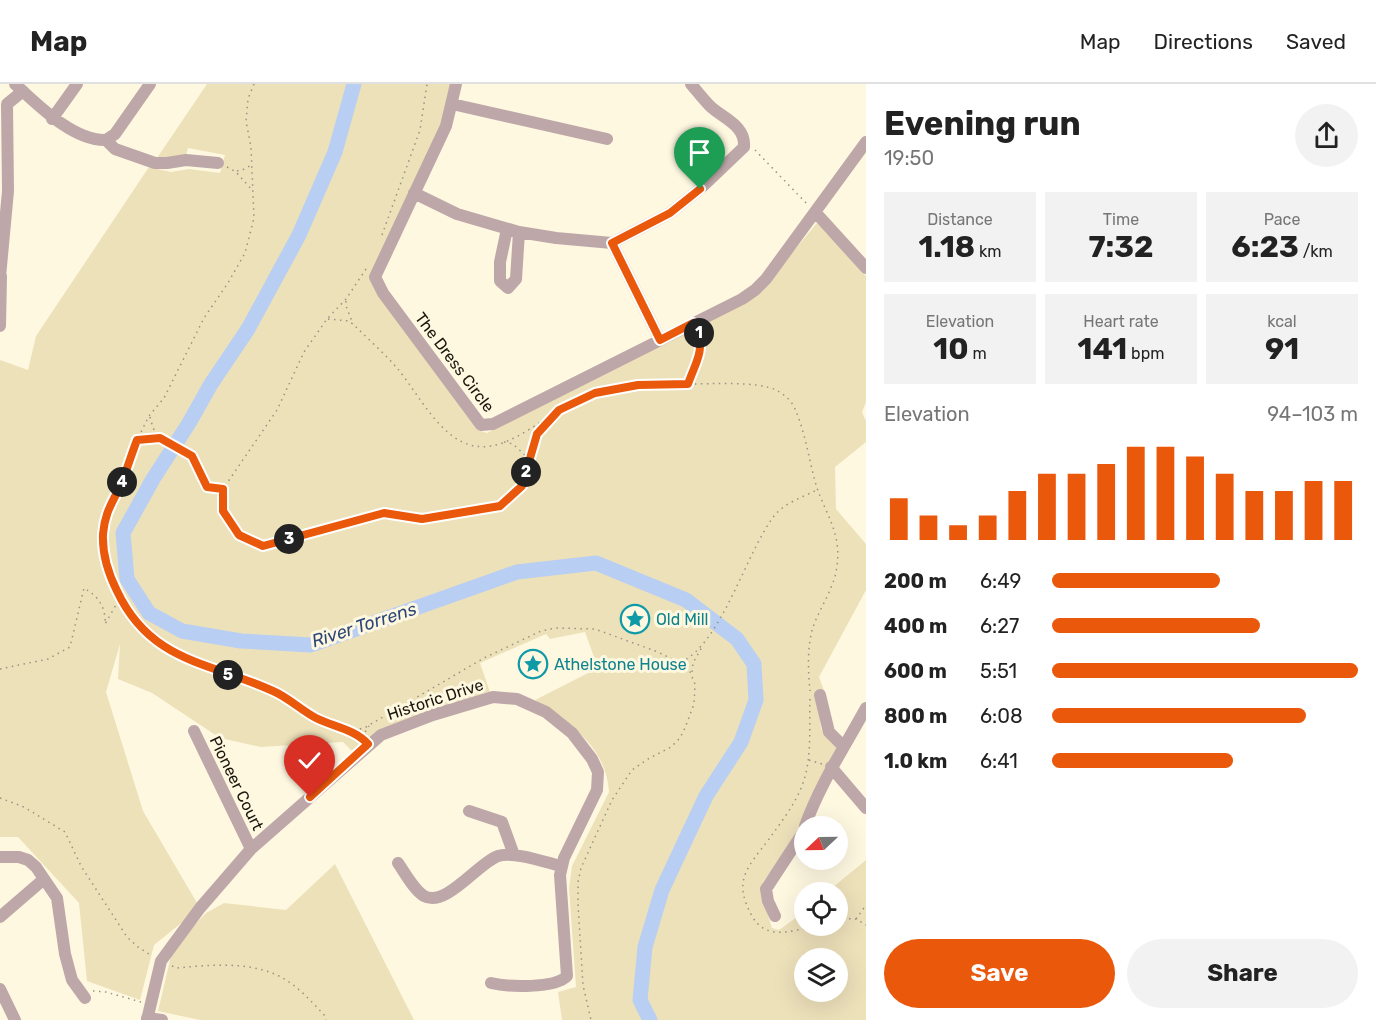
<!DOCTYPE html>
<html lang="en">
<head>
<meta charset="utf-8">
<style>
	:root { --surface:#fff; --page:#f2f2f2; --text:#222; --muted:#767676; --line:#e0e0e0; --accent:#ea580c }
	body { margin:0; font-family:Rubik,sans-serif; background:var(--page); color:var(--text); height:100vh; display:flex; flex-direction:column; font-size:22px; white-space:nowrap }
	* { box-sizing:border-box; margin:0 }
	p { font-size:20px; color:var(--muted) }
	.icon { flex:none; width:33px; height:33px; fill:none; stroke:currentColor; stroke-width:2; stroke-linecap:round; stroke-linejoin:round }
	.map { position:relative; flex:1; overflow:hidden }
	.drawer { display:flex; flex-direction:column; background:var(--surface); width:510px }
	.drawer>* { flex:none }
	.needle { width:39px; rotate:248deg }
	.tools { position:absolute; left:794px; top:732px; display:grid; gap:12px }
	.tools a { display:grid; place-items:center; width:54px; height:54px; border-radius:50%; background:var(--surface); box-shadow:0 6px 24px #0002; font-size:30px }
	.pin { position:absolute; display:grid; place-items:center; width:51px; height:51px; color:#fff; margin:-62px -26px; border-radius:50% 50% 50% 0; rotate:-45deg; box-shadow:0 0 6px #0007 }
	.pin .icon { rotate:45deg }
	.km { position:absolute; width:30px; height:30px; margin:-15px; border-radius:50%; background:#222; color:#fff; font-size:16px; line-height:30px; text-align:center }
	.round { display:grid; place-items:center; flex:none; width:63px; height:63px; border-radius:32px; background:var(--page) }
	.summary { display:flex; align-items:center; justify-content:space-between; height:102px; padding:0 18px }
	h1 { font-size:33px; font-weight:700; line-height:45px }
	.figures { display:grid; grid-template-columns:repeat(3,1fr); gap:9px; height:102px; padding:6px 18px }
	.figures div { display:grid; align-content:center; border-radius:0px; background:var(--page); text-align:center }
	.figures b { font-size:30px; font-weight:700 }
	.figures small { font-size:16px; font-weight:400 }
	.figures p { font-size:16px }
	.chart { height:168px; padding:12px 18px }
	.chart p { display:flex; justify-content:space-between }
	.chart svg { width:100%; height:108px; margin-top:6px; stroke:var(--accent); stroke-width:6 }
	.primary-button { display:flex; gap:12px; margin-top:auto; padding:12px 18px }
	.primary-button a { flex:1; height:69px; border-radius:36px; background:var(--accent); color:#fff; font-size:24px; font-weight:700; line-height:69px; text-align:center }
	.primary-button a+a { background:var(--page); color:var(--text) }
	ul { padding:0 18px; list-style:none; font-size:20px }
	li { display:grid; grid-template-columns:96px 72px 1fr; align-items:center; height:45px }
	li i { height:15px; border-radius:8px; background:var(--accent) }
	header { display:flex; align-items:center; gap:36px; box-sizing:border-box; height:84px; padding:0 30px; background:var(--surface); border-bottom:2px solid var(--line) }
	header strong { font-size:28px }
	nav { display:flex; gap:33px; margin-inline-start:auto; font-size:21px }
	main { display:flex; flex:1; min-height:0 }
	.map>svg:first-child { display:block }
	.green { fill:#ede1ba; fill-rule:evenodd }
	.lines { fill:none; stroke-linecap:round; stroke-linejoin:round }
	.river { stroke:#b8cef3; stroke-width:15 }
	.path { stroke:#989382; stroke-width:1.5; stroke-dasharray:1.5 4.5; stroke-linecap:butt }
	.minor { stroke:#bea7a8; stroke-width:12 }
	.route-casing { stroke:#fff; stroke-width:12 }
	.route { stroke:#ea580c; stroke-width:8 }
	.labels { text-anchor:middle; stroke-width:6; stroke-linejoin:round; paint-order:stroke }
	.street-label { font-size:16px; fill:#19160c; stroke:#fff8e1 }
	.culture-label { font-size:16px; fill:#0d838f; stroke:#fff8e1; text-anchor:start }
	.water-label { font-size:18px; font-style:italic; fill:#2d4878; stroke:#fff8e1 }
</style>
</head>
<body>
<header>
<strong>Map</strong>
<nav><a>Map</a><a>Directions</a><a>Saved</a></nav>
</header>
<main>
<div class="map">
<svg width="866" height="936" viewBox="0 0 866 936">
	<rect width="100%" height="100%" fill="#fff8e1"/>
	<path class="green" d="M207,0H454L450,19L372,199L478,346L487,349L762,205L817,139L866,192V318L862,328L866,337V358L835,383L836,425L866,460V506L819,593L825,609L817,612L821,645L837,662L798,750L762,799L765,822L772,844L779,846L804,828V842H837V808H827L866,776V936H562L558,908L576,903L569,804L572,782L609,708C606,662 570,639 535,616L598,584L585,548L550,555L546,550L480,579L491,611L425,631L355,670L343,658L261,663L220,654L152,609L118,595L120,560L106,608L143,727L200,824L154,861L140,916L87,897L79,819L18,753H0V276L28,286L36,252L149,83L171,88L189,85L220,89L225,71L188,64L186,71L167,75L157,74ZM804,874H837V908H804Z
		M335,780L414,936H200L158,927L171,872L184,852L206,829L224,819L286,826Z"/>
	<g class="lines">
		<path class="river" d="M354,0L335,68L299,151L248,245L211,300L189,339L153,395L123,449L127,495L149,529L182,547L241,557L311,561L517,488L596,479L686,516L737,555L754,580L756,616L741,658L706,712L662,806L645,863L640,916L650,936"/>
		<path class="path" d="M254,0L248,15L246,37L251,63L254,134L245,169L228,199L204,234L164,314L149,332L137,356L122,397L109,421L103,448V468L110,492L120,513L134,535L150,552L189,577L271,606L290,615L315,633L361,654
			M755,66L808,121
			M227,83L236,88L252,106
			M237,87L245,85L251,81
			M382,151L420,46L427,0
			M366,185L346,215L327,235L304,268L277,326L223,405V427L239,451L263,462L384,429L422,435L500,422L522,402L537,350L559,326L595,309L638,301L688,300C695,282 706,267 698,248
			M346,217V222L353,240
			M328,235L349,237L354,241C368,255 384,269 397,284C421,312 446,370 491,362C512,359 539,339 557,327
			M689,300C711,300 758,297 776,306C784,310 792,317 795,325C806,350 809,378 817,404C828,435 843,452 836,488C832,507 820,524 813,543C807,562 808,587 810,607
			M150,333L153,344L160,354L192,372L207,403L223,405
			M138,356L160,354
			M504,358L513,360L529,375
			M681,578C721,560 746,469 774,432C784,419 803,413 817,406
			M0,585L48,575L70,563L84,504C98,512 106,523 105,540L116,521L128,527
			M692,588L693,579L702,563
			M810,615C809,641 812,671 804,696C797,718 782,737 769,755C748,783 732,796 752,832C765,856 791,848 813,842
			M348,646H357L366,643L484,574L541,547L555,544L595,545L658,568L688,583L695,600L694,620L685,644L680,654L671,663L648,675L632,686L612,716L581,784L578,798V820L583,901L591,936
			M362,653L369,642
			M809,676L822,680
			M0,714L24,723L65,748L81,782L127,853L138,863L152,872
			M837,834L856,835L866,841
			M856,835L866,821
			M172,882L177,884C209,881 248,877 279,892C297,901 311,917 325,932L326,936
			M93,907L106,908L141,918"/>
		<path class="minor" d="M15,0C38,21 73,57 106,56L115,65L155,79H167L186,76L218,79
			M456,0L446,42L375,193L383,209L481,341L493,340L742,215L755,206L766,195L866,58
			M452,20L607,55
			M52,35L77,0
			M106,56L115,50L150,0
			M414,109L457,130L519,148L556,154L612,159L670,129L700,105L744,63C746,41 722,34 710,22C703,15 697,7 691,0
			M816,129L866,184
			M507,145L500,178V197L508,204L516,195L519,148
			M612,159L660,256
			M0,193L8,107L7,20L23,7
			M0,242L1,192
			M820,611L829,648L844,663
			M194,647L251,765
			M831,683L866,724
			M469,727L502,738L514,771
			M805,742C820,700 844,664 866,624
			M0,773H19L28,776L36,783L57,814L65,870L72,896L85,914
			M398,779C405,789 414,806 424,812C446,824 478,779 498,772C513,767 545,778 561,782
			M775,832L768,817L766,805L804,747
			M0,833L44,795
			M0,905L15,936
			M147,934L162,936
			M147,936L161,877L200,824L251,765L381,651L433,631L493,613L517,615L546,628L572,649L592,675L598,688L597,706L564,774L560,791L567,892C555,905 507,903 491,899"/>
	</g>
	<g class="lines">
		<g class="route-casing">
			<path id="route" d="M310,713L368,660C354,645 334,643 316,634C301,626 289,614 273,607C210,578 151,579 117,507C108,489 102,471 103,450C105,425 115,416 123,395C128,382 132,369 137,356L160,354L192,372L207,403L223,405V427L239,451L263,462L384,429L422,435L500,422L522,402L537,350L559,326L595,309L638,301L688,300C697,274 707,266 693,239L660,256L612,159L670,129L700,105"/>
		</g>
		<use href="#route" class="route"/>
	</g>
	<defs>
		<g id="sight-ring" transform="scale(1.5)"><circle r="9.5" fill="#fff8e1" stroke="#0f9aa8" stroke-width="1.5"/><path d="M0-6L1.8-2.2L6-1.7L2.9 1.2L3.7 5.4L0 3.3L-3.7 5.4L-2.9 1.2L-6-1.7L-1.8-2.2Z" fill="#0f9aa8"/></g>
	</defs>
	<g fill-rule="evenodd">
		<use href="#sight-ring" x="635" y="535"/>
		<use href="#sight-ring" x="533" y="580"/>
	</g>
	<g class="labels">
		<g class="street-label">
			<text transform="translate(455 278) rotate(53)" y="6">The Dress Circle</text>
			<text transform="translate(435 615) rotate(-18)" y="6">Historic Drive</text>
			<text transform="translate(237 699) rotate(64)" y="6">Pioneer Court</text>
		</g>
		<g class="culture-label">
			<text x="656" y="541">Old Mill</text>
			<text x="554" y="586">Athelstone House</text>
		</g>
		<g class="water-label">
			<text transform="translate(364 541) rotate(-18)" y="6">River Torrens</text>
		</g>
	</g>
</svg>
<div class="tools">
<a><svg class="needle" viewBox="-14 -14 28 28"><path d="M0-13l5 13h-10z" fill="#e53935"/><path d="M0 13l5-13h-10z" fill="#767676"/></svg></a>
<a><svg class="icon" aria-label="locate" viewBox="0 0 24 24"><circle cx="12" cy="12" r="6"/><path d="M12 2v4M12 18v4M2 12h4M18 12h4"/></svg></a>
<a><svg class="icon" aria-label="layers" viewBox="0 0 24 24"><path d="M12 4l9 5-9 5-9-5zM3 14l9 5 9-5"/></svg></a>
</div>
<div class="pin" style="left:700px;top:105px;background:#1e9e55"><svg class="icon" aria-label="arrive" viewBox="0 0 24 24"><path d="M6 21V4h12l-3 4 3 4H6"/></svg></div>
<div class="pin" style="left:310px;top:713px;background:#d93025"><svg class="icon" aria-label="check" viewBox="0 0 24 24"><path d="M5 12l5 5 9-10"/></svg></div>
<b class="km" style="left:699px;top:249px">1</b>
<b class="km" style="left:526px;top:388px">2</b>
<b class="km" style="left:289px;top:455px">3</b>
<b class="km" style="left:122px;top:398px">4</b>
<b class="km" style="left:228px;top:591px">5</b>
</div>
<section class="drawer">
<div class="summary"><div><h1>Evening run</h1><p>19:50</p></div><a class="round"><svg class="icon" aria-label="share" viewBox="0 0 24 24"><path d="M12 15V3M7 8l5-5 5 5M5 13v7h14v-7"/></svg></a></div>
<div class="figures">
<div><p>Distance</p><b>1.18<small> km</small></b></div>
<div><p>Time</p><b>7:32</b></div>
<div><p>Pace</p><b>6:23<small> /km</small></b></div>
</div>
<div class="figures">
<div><p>Elevation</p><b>10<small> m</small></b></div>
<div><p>Heart rate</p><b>141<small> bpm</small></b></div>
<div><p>kcal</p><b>91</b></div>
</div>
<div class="chart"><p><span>Elevation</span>94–103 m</p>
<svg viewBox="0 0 160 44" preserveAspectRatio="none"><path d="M5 44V27M15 44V34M25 44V38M35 44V34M45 44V24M55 44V17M65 44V17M75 44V13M85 44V6M95 44V6M105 44V10M115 44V17M125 44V24M135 44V24M145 44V20M155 44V20"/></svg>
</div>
<ul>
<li><b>200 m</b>6:49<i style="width:55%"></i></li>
<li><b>400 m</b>6:27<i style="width:68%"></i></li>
<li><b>600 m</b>5:51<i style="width:100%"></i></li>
<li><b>800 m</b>6:08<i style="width:83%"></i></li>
<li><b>1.0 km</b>6:41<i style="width:59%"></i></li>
</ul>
<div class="primary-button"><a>Save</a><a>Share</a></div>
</section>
</main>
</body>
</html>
